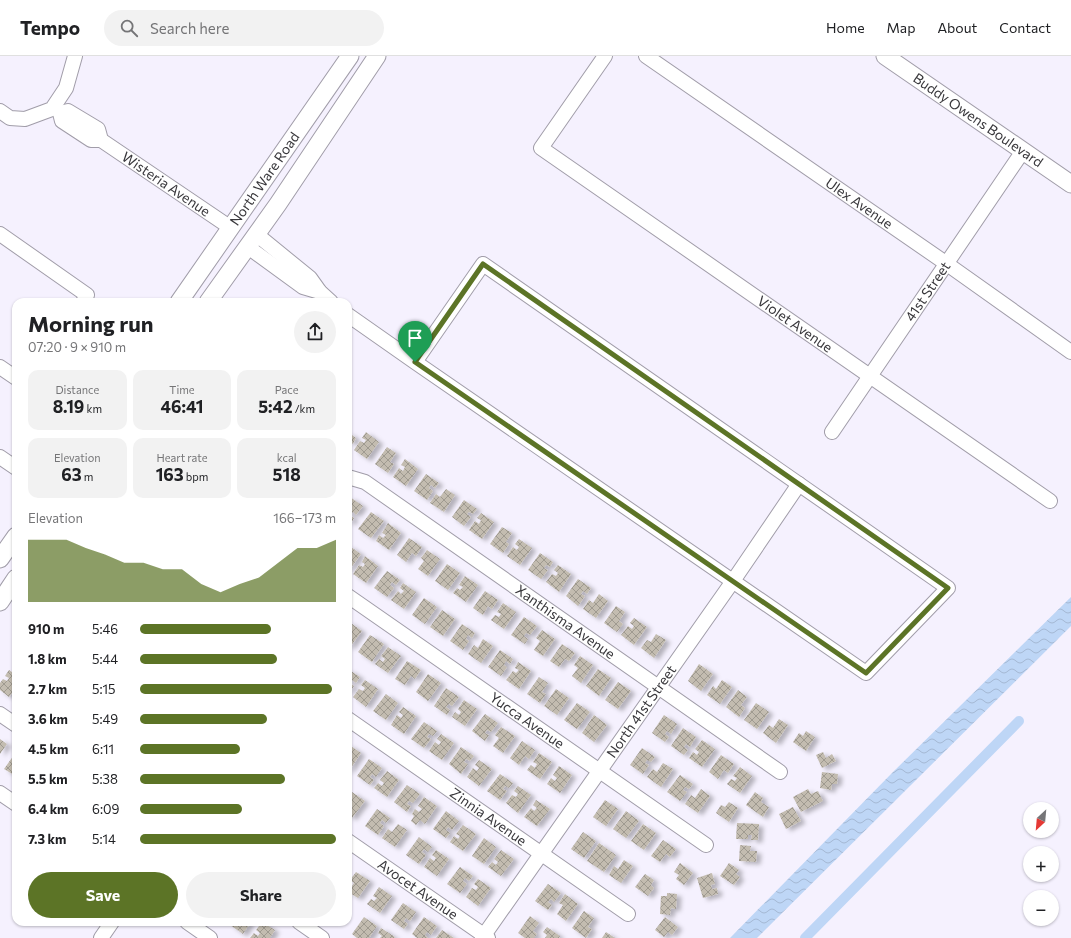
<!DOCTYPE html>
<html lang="en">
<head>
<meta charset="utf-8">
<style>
	:root { --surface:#fff; --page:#f2f2f2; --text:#202124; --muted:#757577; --line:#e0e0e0; --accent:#5c7426 }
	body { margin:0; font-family:Commissioner,sans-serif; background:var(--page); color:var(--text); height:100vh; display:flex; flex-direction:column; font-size:15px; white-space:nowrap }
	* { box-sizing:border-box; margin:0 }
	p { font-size:13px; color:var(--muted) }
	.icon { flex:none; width:22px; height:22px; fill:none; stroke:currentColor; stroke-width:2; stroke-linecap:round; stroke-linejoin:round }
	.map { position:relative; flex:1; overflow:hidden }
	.side { position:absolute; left:12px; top:242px; width:340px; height:628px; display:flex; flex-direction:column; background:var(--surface); border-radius:12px; box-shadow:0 1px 3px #0004 }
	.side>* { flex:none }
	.needle { width:26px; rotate:206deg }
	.controls { position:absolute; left:1023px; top:746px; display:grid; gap:8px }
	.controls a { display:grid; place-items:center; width:36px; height:36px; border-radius:50%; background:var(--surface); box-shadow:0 1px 3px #0004; font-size:20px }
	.pin { position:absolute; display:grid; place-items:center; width:34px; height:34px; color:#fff; margin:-41px -17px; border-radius:50% 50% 50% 0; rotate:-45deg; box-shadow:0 0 4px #0007 }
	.pin .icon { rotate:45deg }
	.round { display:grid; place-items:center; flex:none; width:42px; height:42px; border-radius:21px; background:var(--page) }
	.overview { display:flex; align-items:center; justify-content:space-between; height:68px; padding:0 16px }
	h1 { font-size:22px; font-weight:700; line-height:30px }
	.figures { display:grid; grid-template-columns:repeat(3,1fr); gap:6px; height:68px; padding:4px 16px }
	.figures div { display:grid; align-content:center; border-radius:10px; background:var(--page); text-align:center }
	.figures b { font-size:17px; font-weight:700 }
	.figures small { font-size:11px; font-weight:400 }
	.figures p { font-size:11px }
	.chart { height:112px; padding:8px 16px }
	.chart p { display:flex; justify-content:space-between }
	.chart svg { width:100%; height:72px; margin-top:4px; fill:var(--accent); opacity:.7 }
	.cta { display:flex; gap:8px; margin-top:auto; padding:8px 16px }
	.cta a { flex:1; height:46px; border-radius:24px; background:var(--accent); color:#fff; font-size:16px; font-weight:700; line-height:46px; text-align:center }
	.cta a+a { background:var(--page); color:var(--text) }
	ul { padding:0 16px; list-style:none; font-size:13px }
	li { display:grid; grid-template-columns:64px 48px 1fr; align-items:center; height:30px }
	li i { height:10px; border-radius:5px; background:var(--accent) }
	header { display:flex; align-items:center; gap:24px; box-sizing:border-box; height:56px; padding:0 20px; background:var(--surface); border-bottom:1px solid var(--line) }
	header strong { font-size:19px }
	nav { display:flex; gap:22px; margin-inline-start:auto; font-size:14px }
	.search { width:280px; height:36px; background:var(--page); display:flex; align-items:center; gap:10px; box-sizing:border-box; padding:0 14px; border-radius:22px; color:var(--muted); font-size:15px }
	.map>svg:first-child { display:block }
	.water { fill:url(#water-waves) }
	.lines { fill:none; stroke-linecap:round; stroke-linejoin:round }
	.canal { stroke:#bed6f6; stroke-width:10 }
	.building { fill:url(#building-cross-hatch); filter:url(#shadow) }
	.minor-casing { stroke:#a19da9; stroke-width:16 }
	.major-casing { stroke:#a19da9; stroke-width:19 }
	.minor { stroke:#fff; stroke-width:14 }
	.major { stroke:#fff; stroke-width:17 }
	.route-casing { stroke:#fff; stroke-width:8 }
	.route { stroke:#5c7426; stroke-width:5 }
	.labels { text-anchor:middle; stroke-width:3.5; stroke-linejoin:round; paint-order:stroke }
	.street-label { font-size:14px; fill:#38373b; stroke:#f5f1fe }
</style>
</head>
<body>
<header>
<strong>Tempo</strong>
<div class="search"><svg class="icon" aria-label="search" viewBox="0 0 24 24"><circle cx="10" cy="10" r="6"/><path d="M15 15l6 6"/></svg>Search here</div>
<nav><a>Home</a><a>Map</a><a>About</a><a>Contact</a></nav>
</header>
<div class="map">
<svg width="1071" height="882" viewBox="0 0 1071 882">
	<defs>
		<pattern id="water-waves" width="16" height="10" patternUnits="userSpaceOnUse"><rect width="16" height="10" fill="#bed6f6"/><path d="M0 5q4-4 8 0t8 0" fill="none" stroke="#a4b8d4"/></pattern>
		<pattern id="building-cross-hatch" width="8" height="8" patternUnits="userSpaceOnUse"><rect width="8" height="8" fill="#c3bcb0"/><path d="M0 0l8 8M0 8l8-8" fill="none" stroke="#9f9a90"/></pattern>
		<filter id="shadow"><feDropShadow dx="4.5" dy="2.5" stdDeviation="2" flood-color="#0004"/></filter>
	</defs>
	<rect width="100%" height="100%" fill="#f5f1fe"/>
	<path class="water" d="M1071,541V570L757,882H730L893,716Z"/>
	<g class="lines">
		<path class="canal" d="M805,882L1019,665"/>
	</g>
	<path class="building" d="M348,376L356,382L353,388L349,385L348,386Z
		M366,376L379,386L367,403L354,394L360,385L364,387L366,384L362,382Z
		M387,391L396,397L390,406L394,408L388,417L375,408Z
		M405,403L418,413L406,430L393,421L399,412L403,415L405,411L401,409Z
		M426,418L439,427L435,432L431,429L429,432L433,435L427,444L414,435Z
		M446,433L455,439L444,456L430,447L436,438L440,441Z
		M350,441L363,450L356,459L353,456L350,459L354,462L351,467L348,465V444Z
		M464,444L477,453L473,458L469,456L467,458L471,461L464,470L452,461Z
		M371,456L384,465L371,482L358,473Z
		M481,457L494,466L482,483L469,474L475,465L479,468L481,464L477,462Z
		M388,467L401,477L389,494L376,485L379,479L383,482L386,479L382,477Z
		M502,471L512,477L506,486L509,488L503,497L490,488Z
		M409,482L422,491L416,500L412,497L406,506L397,499Z
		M519,483L532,492L520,509L507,500L513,491L517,494L519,491L515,488Z
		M348,489L361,498L348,516Z
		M427,494L440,503L428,520L418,513L424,505L421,502Z
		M540,497L553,506L550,511L546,509L544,512L548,514L541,523L528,514Z
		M365,500L378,510L366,527L353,518L359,509L363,511L365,508L362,506Z
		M447,508L460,517L448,534L435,525Z
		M558,509L571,518L559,536L546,526L552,518L556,520L558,517L554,514Z
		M387,515L400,524L396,529L392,526L390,529L394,532L387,541L374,532Z
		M465,520L478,529L466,546L453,537L457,532L460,534L463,531L459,529Z
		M578,523L591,532L587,538L583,535L581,538L585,540L578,550L566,540Z
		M403,527L416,536L404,553L391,544L398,535L401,538L404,535L400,532Z
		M485,535L498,544L492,553L488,550L483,559L473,552Z
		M599,538L608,545L596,562L583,553L589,544L593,547Z
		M424,542L437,551L425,568L412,559Z
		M503,547L516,556L504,573L491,564L495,559L499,561L501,558L497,556Z
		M616,550L625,556L619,565L623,568L617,576L604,567Z
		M442,554L455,563L443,580L430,571Z
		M524,561L537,570L530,579L526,577L524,580L528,583L525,588L511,579Z
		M634,562L647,571L634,589L621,579L628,570L632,573L634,570L630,567Z
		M348,565L362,575L350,591L348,590Z
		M462,568L475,577L472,582L468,579L466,583L469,585L463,594L450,585Z
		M542,574L555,583L543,600L534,594L540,585L536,582Z
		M656,578L666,584L654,602L641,592L647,584L651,586Z
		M370,579L384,588L372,606L358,596Z
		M483,583L493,590L481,607L468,598L474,589L478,592Z
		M562,588L575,597L569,605L565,603L559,611L550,605Z
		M388,591L401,600L388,617L375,608L379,603L383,606L385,603L381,600Z
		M500,594L513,603L510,608L506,605L504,609L507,611L501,620L488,611Z
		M580,600L593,609L581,627L572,620L578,612L574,609Z
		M407,605L421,614L415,623L411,620L405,629L395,623Z
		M518,606L531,615L519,633L506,624L513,615L516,617L519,614L515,612Z
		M699,608L713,618L701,635L688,625Z
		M348,613L360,621L356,627L352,624L350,627L354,630L348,638Z
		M598,613L611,622L599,640L586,630Z
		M9,614L16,619V632L9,641L0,634V627L3,623L7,625L9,622L5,620Z
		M428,618L441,627L428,645L416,636Z
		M539,621L548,627L542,636L546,638L540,647L527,638Z
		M365,624L378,633L366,651L353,641L359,633L363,635L365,632L361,629Z
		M722,624L732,631L720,648L707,639L713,630L716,633Z
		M618,626L631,635L618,653L605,644Z
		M446,632L459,641L452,650L449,648L446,651L450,654L447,659L434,650Z
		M556,633L569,642L557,659L544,650Z
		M738,634L747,641L741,649L745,652L739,661L726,651Z
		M386,638L398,647L386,664L373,655Z
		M464,644L477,653L465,670L452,661L455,656L459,659L461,656L458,653Z
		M577,647L590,656L577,673L564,664Z
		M756,647L769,656L757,673L744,664Z
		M403,651L416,660L404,678L391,669L397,659L401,662L403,659L399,656Z
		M485,658L498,667L491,676L487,674L485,677L489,679L485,685L472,675Z
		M594,659L607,669L594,686L582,677Z
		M664,659L677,668L671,678L667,675L665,678L669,681L665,686L652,677Z
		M779,663L788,669L776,687L763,677L769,669L773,672Z
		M424,666L437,675L433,680L429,678L427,681L431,683L424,692L411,683Z
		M501,671L515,680L503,697L493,690L499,682L495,679Z
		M683,672L696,681L690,691L686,688L684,691L688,694L684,699L671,690Z
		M806,675L815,681L806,695L793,686L799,677L803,680Z
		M441,678L454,687L442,704L429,695L435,686L439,689L441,686L437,683Z
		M0,683L7,688L0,698Z
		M702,684L715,693L702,711L689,702L693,696L697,699L699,696L695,693Z
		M522,685L535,694L529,703L525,700L519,709L510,702Z
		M348,688L361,697L349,715L348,714Z
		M461,691L474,700L470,705L466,703L464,706L468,708L461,718L449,708Z
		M642,692L655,701L651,706L647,704L645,707L649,709L643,718L630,709Z
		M16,696V716L14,719L4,713Z
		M823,696L826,702L832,698L836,705L822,712L816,699Z
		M539,697L552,706L540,723L527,714L531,709L535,712L537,708L533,706Z
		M721,699L734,708L728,717L724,714L718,723L709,716Z
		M369,703L382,712L376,721L372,718L370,721L374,724L370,729L357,720Z
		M479,704L492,713L479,730L467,721L473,712L477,715L479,712L475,709Z
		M663,707L673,713L661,731L647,721L653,713L657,716Z
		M559,710L572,719L560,737L547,728L551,722L555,725L557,722L553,719Z
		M740,711L752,720L740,737L727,728L731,723L735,725L737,722L733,720Z
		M387,715L399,724L387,741L374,732L378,727L382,730L384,727L380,724Z
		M822,716L838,718L837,728H832L831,734L820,732Z
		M500,718L513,727L509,732L505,730L503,733L507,735L500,744L487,735Z
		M680,719L693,728L689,733L685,731L683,734L687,736L680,745L667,736Z
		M407,729L420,738L413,747L409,745L407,748L411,750L407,756L394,746Z
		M518,730L531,739L518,757L506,747L512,739L516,741L518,738L514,735Z
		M701,733L710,740L698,757L685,748L691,739L695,742Z
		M808,733L811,738L818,735L823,745L801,756L793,741Z
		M352,736L365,745L352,762L348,759V741Z
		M755,736L763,742L761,746L769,751L763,761L746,749Z
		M424,741L437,750L425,768L420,764L416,769L411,765L414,760L412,758L415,753L419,756L422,753L418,750Z
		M536,744L550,753L537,770L524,761L531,752L534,755L537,752L533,749Z
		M605,744L618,753L606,770L593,761Z
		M729,746L738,752L729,766L716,757L721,749L725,751Z
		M793,751L801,765L786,773L779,758Z
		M377,753L390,762L386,767L382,764L380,767L384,770L378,779L365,770Z
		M446,755L459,765L452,774L448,771L446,774L450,777L446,782L433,773Z
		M626,755L639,765L626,782L613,773Z
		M737,767L759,768L758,784H751L752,779H748V783H736Z
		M398,768L407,774L395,791L382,782L388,773L392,776Z
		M643,768L656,777L644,794L631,785Z
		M463,769L476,778L463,795L450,786L454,780L458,783L460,780L456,778Z
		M583,776L596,785L584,802L571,793Z
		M419,781L432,791L428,796L424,793L422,796L426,799L419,808L406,799Z
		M484,782L496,791L484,808L472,800Z
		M663,784L676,793L670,801L666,798L660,806L651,800Z
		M599,787L616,799L604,816L587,805Z
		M740,789L751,790L750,795H757L756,806L739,805Z
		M436,794L449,803L437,820L424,811L430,802L434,805L436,802L432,799Z
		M501,794L514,803L501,820L488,811L492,806L496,809L498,806L494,803Z
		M624,804L633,810L621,827L609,819L614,810L618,813Z
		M680,807L693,817L684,829L676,823L679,819L674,816Z
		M729,807L739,814L736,818L740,821L734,829L720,820Z
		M460,811L473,820L469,825L465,822L463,825L467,828L460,837L447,828Z
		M356,816L370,825L358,842L348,836L354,827L350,824Z
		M712,817L715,828L711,829L712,833L717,832L718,838L703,842L697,822Z
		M645,818L654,824L651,829L654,832L648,840L635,831Z
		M478,823L491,832L478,850L466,841L472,832L476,834L478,831L474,828Z
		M548,828L561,837L554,846L551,843L548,846L552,849L548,854L535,845Z
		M379,831L392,840L380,857L367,848L371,843L374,845L377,842L373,840Z
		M667,837L677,838L676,853L671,852L670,859L660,858L661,840H667Z
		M565,838L578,848L566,865L557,858L563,849L559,847Z
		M403,847L416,856L410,865L406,862L404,865L408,868L404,873L391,864Z
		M584,855L594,862L588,871L592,873L586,882L572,872Z
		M530,860L539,867L533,875L537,878L534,882H525L518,877Z
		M364,861L377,870L369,882H357L352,878Z
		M424,861L437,870L431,879L427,876L425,879L428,882H417L412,878Z
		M665,861L678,871L672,879L668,876L664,881L655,874Z
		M232,866H251L243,878L230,869Z
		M262,866L275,874L270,882H250L254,877L258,880L260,877L256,874Z
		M547,871L560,880L559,882H545L547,879L543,876Z
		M381,872L395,881L394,882H380L382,880L378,877Z
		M442,874L454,882H436Z
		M606,876L615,882H602Z"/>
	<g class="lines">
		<g class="minor-casing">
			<g id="minor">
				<path id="s1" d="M605,0L541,92L1050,445"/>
				<path id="s2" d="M646,0L947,208L1071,296"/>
				<path d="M0,55L10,62L25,63L52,53L66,32L75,0"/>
				<path id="s3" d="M101,84L98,73L68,55L60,57L62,65L91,84H101L231,172"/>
				<path d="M0,178L87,239L83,246"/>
				<path d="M256,178L310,222L320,236L331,246"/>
				<path d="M248,191L303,231L320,236"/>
				<path d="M348,259L415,306L866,617L948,532L483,208L415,306"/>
				<path d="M0,311L16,322"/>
				<path id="s4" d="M832,376L1023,95"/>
				<path d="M0,401L16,412"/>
				<path id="s5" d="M348,421L365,426L780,716"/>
				<path id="s6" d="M348,540L706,789"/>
				<path d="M0,658L16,669"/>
				<path id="s7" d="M348,663L628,858"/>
				<path d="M0,737L16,748"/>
				<path id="s8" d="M348,785L488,882"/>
				<path d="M187,866L210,882"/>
				<path d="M299,866L322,882"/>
				<path d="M101,882L112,866"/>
				<path id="s9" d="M482,882L733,525L799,428"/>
			</g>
		</g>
		<g class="major-casing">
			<g id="major">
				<path id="s10" d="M885,0L1071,128"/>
				<path id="s11" d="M179,246L350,0"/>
				<path d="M208,246L278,148L377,0"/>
				<path d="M0,503L16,480"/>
				<path d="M0,546L16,522"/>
			</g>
		</g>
		<use href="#minor" class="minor"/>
		<use href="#major" class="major"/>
	</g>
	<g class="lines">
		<g class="route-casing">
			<path id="route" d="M483,208L948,532L866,617L415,306Z"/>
		</g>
		<use href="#route" class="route"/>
	</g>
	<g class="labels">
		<g class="street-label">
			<text dy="5" stroke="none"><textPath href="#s10" startOffset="113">Buddy Owens Boulevard</textPath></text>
			<text dy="5" stroke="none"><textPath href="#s11" startOffset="150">North Ware Road</textPath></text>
			<text dy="5" stroke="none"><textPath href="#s3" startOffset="186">Wisteria Avenue</textPath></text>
			<text dy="5" stroke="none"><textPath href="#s2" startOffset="259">Ulex Avenue</textPath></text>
			<text dy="5" stroke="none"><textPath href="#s4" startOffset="170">41st Street</textPath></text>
			<text dy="5" stroke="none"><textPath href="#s1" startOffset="421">Violet Avenue</textPath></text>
			<text dy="5" stroke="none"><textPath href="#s5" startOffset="262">Xanthisma Avenue</textPath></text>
			<text dy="5" stroke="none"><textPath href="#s9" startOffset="277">North 41st Street</textPath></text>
			<text dy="5" stroke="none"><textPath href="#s6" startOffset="218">Yucca Avenue</textPath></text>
			<text dy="5" stroke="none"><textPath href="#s7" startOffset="171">Zinnia Avenue</textPath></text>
			<text dy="5" stroke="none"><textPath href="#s8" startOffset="85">Avocet Avenue</textPath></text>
		</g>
	</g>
</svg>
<div class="controls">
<a><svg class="needle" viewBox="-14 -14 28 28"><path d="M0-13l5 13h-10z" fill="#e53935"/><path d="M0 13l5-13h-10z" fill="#757577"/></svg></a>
<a>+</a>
<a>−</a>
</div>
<div class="pin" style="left:415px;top:306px;background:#1e9e55"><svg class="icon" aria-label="arrive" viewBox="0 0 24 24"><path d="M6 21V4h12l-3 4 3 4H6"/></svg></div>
<section class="side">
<div class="overview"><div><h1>Morning run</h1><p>07:20 · 9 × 910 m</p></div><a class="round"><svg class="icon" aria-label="share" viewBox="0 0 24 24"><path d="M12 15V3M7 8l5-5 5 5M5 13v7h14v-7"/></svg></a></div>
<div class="figures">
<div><p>Distance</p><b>8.19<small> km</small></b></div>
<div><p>Time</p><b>46:41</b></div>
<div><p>Pace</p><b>5:42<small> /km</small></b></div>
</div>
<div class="figures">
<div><p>Elevation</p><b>63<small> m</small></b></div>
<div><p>Heart rate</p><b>163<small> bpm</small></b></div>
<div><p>kcal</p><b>518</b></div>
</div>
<div class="chart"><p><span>Elevation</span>166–173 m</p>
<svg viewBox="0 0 160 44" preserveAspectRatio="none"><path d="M0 44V6L10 6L20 6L30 11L40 15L50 20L60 20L70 24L80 24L90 33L100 38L110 33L120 29L130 20L140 11L150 11L160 6V44z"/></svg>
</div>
<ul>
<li><b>910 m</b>5:46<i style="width:67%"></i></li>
<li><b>1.8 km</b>5:44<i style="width:70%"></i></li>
<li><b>2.7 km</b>5:15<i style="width:98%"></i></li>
<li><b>3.6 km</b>5:49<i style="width:65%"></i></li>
<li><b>4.5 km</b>6:11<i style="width:51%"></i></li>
<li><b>5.5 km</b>5:38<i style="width:74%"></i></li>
<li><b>6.4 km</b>6:09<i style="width:52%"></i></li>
<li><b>7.3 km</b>5:14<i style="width:100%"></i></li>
</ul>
<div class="cta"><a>Save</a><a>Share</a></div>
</section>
</div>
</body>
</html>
